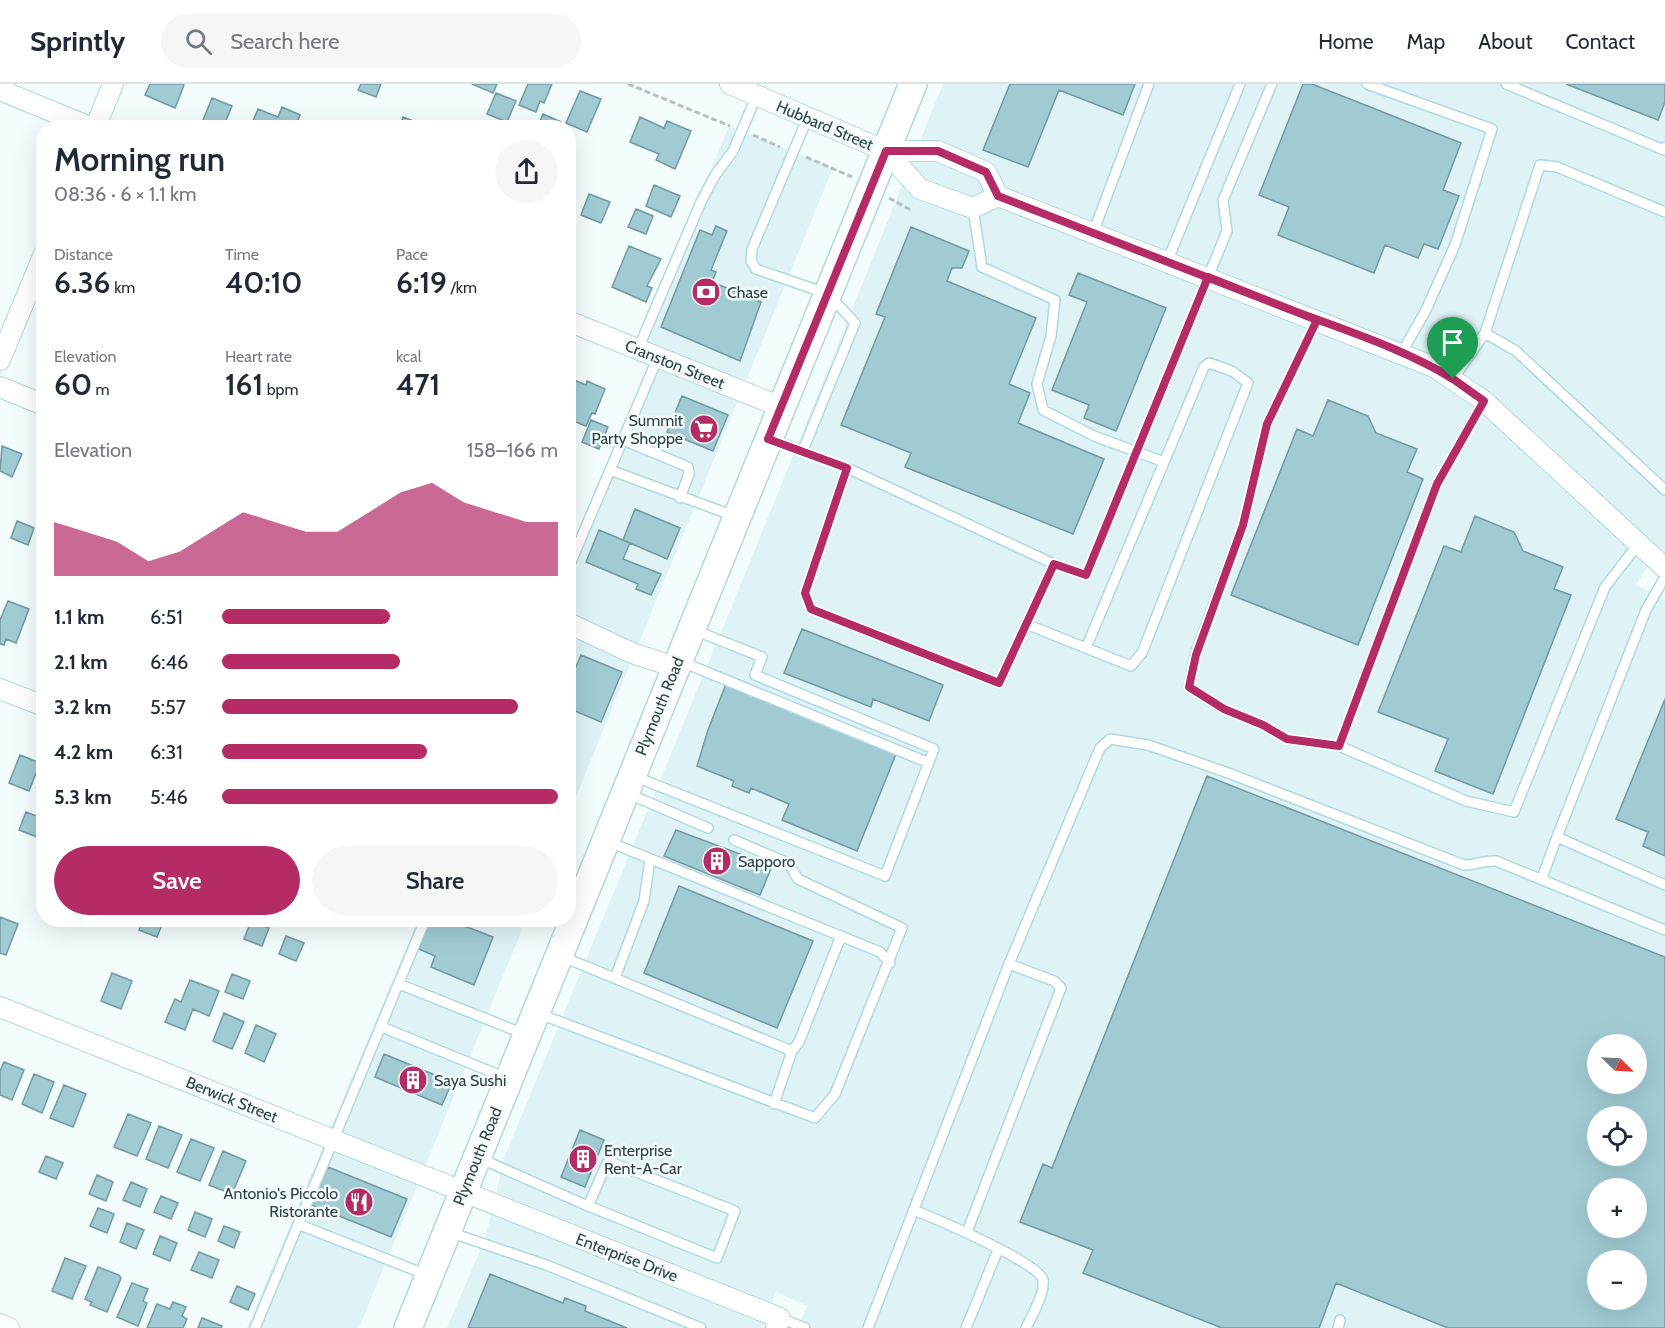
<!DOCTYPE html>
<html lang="en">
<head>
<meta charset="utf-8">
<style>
	:root { --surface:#fff; --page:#f6f6f7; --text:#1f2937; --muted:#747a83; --line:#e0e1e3; --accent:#b52b66 }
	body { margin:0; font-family:Cabin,sans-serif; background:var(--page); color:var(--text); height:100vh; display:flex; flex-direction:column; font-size:22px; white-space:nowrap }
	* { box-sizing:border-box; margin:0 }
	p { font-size:20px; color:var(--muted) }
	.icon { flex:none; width:33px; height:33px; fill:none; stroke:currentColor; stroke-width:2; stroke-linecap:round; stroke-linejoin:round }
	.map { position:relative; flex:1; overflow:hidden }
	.panel { position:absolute; left:36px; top:36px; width:540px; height:807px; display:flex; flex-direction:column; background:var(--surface); border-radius:24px; box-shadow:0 6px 24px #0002 }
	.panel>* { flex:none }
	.needle { width:39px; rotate:114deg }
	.controls { position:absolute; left:1587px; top:950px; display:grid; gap:12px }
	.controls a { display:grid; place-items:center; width:60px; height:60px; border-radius:50%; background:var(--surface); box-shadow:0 6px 24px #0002; font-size:30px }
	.pin { position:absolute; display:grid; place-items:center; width:51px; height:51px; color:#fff; margin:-62px -26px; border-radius:50% 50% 50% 0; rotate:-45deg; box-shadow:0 0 6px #0007 }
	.pin .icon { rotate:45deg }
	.round { display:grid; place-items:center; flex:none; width:63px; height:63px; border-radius:32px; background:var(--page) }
	.headline { display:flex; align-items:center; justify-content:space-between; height:102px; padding:0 18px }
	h1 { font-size:33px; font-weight:600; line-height:45px }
	.stats { display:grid; grid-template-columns:repeat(3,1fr); gap:9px; height:102px; padding:6px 18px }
	.stats div { display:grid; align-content:center }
	.stats b { font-size:30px; font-weight:600 }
	.stats small { font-size:16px; font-weight:400 }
	.stats p { font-size:16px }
	.chart { height:168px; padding:12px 18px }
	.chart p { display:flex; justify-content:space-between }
	.chart svg { width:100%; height:108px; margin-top:6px; fill:var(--accent); opacity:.7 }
	.button { display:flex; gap:12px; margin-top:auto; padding:12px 18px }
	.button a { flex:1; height:69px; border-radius:36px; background:var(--accent); color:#fff; font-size:24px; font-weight:600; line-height:69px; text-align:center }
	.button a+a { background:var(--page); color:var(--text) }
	ul { padding:0 18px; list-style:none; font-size:20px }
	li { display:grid; grid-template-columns:96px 72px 1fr; align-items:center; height:45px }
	li i { height:15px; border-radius:8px; background:var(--accent) }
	header { display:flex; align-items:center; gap:36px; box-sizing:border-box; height:84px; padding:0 30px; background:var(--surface); border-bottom:2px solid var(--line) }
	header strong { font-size:28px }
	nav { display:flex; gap:33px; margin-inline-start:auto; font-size:21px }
	.search { width:420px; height:54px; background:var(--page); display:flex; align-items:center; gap:15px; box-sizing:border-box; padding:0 21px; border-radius:33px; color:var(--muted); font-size:22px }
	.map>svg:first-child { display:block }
	.built { fill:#dff3f7; fill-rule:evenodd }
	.building { fill:#a1cbd3; stroke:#729aa2; stroke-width:1.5; fill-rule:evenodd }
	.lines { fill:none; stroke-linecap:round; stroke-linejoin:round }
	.service-casing { stroke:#afd9e1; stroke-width:12 }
	.minor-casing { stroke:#afd9e1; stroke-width:22 }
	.secondary-casing { stroke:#afd9e1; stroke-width:30 }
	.path { stroke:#b7c2c4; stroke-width:3; stroke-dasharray:6 3; stroke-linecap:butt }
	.service { stroke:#fff; stroke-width:9 }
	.minor { stroke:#fff; stroke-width:20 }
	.secondary { stroke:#fff; stroke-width:27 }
	.route-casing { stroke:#fff; stroke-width:12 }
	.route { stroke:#b52b66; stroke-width:8 }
	.labels { text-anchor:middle; stroke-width:5; stroke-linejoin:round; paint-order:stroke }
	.street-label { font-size:16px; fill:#2f4043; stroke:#f4fdfe }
	.poi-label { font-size:16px; fill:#2f4043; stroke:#f4fdfe; text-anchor:start }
</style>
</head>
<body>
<header>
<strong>Sprintly</strong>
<div class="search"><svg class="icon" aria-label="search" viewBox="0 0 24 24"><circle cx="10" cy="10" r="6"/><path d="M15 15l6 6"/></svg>Search here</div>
<nav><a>Home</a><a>Map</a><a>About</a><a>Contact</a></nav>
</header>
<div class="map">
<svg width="1665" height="1244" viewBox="0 0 1665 1244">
	<rect width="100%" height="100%" fill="#f4fdfe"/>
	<path class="built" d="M943,0H1665V466L1660,463L1636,501L1665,514V1244H797L807,1222L776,1208L762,1244H447L486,1152L504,1074L752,473ZM1598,960H1636V999H1598ZM1598,1032H1636V1071H1598ZM1598,1104H1636V1143H1598ZM1598,1176H1636V1215H1598Z
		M729,42L833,84L569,730V483L658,273L638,265Z
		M418,836H526L359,1244H247Z"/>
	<path class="building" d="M150,0H182L184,1L175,24L145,11Z
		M361,0H381L376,13L358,6Z
		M472,0H497L493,9Z
		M528,0H552L544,19L540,17L536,28L519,21Z
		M1010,0H1135L1123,31L1059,6L1028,83L983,66Z
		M1303,0H1312L1461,59L1443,106L1459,112L1438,165L1424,160L1418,174L1385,161L1374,189L1278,151L1289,123L1259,111Z
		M1566,0H1665V18L1658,36Z
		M580,7L601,15L587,48L566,39Z
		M496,9L516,17L507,38L487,30Z
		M212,14L232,22L223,44L203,36Z
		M282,23L300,31L296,41L302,44H250L258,25L278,33Z
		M543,30L561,38L559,44H537Z
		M403,33L421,40L419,44H399Z
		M640,33L664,44L667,37L691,47L675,85L656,76L659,70L630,58Z
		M654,101L680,112L671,133L646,122Z
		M589,110L610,118L601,139L581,131Z
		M636,125L653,132L646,150L628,143Z
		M716,142L727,147L711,186L716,188L712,198L761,218L740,277L661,243L700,146L712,151Z
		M911,143L969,167L962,184H952L947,197L1036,234L1009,300L1030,309L1018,339L1104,375L1073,450L905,383L911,369L841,341L885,233L876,230Z
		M629,162L661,175L647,202L652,204L646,218L612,203Z
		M1078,189L1166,224L1116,347L1084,334L1089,321L1052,306L1087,218L1069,211Z
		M569,294L586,301L587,297L605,305L595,330L592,329L586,342L568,335Z
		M682,312L728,331L713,367L667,348Z
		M1328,316L1368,332L1376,349L1417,365L1407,388L1423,395L1358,561L1231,511L1297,345L1313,352Z
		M591,336L608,343L599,365L582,358Z
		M2,362L22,370L12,393L0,387Z
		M635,425L680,444L667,475L623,456Z
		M1475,432L1514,448L1523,467L1563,483L1554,505L1571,511L1493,710L1435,687L1448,655L1378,628L1444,462L1461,468Z
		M17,437L34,444L28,461L11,454Z
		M599,446L630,459L623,475L661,490L651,511L636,505L638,500L586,478Z
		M8,517L29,525L16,559L6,555L4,561L0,560V536Z
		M802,545L943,601L929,637L873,615L871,623L784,589Z
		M581,571L622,588L601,638L568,624V602Z
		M726,600L896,670L857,767L782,736L789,720L751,704L749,709L732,702L734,697L697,682L708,646Z
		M1665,615V772L1643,762L1648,748L1616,735Z
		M20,671L40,679L29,707L9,699Z
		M1207,692L1665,873V1244H1448L1336,1199L1319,1244H1222L1083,1189L1093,1166L1020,1138L1043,1080L1052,1084ZM1598,960H1636V999H1598ZM1598,1032H1636V1071H1598ZM1598,1104H1636V1143H1598ZM1598,1176H1636V1215H1598Z
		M26,728L44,735L37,753L19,746Z
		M676,746L772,782L760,811L664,772Z
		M679,802L813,857L777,944L644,889Z
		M0,833L18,840L6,871L0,869Z
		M144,836H164L157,853L139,846Z
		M430,836H449L493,853L474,901L431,883L435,872L419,865Z
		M251,837L269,844L262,862L244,855Z
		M286,852L304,859L296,877L279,870Z
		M112,889L132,897L121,925L101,917Z
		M232,890L250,897L243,915L225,908Z
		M190,896L219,907L209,932L193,925L185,946L165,938L175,915L181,918Z
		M224,929L244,938L232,965L213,957Z
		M256,941L276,950L264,978L245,969Z
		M384,970L452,998L442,1021L375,993Z
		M4,978L24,986L12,1016L0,1011V987Z
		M34,990L54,998L42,1029L22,1020Z
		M64,1001L86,1010L73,1043L50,1034Z
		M128,1030L151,1039L137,1072L114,1063Z
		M159,1042L182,1051L168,1084L146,1075Z
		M580,1046L604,1056L585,1103L561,1093Z
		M191,1055L214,1064L200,1097L177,1088Z
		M223,1067L246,1077L232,1110L209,1101Z
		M46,1072L63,1079L56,1095L39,1088Z
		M328,1083L407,1115L391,1153L312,1121Z
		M97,1091L113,1098L106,1117L89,1110Z
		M131,1098L147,1105L140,1123L123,1116Z
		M161,1112L178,1119L171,1135L154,1128Z
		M98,1124L114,1130L107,1149L90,1142Z
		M195,1128L212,1135L205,1153L188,1146Z
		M127,1139L144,1146L136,1165L120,1158Z
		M224,1142L240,1148L234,1164L218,1157Z
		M160,1152L177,1159L170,1177L153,1170Z
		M199,1168L219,1176L212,1194L191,1186Z
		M65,1174L86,1182L72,1215L52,1207Z
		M98,1183L119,1191L121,1194L107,1228L90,1221L92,1218L85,1215Z
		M490,1190L563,1219L565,1214L586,1222L585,1227L627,1244H468Z
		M132,1199L148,1205L143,1217L147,1219L138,1242L117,1233Z
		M237,1202L255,1210L248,1226L230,1218Z
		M173,1218L186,1223L182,1232L187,1235L183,1244H147L157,1220L170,1225Z
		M202,1234L222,1242L221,1244H198Z"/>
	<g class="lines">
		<g class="service-casing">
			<path id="service" d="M1367,0L1492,45L1455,161L1426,226L1401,270
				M1506,0L1664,66L1665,63
				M973,124L982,183L1055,216L1051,252L1037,300L1043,326L1094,352L1164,378
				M1093,149L1149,0
				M1167,178L1240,0
				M1317,236L1267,340L1243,441L1195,571L1189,603L1224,625L1263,641L1287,655L1339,662
				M1485,249L1516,267L1665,406
				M638,265L701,118L714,93L733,67L757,11
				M1453,295L1485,249L1540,81L1557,83L1665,128
				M1484,317L1437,400L1339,662L1466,717L1514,728L1605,503L1639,459
				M771,355L847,384L1054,480L1086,491L1227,147L1223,116L1272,0
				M623,356L688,383L689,390L680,414
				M803,366L855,239L828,210L756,185L751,177L752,165L808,33
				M847,384L805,509L811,525L999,599L1054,480
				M610,386L734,432
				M568,485L658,273
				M1665,493L1646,526L1557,753L1665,801
				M1026,540L1131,582L1142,569L1248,299L1232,287L1209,279L1204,283L1086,564
				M682,578L929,679
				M636,693L885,792L934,665L755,591L762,573L694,546
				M629,710L708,744
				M609,758L880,868L890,879
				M1542,794L1557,753
				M563,873L792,967
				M615,894L644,817L650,775
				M399,900L524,950
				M537,929L815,1034L835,1010L902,844L798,795L788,779L734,756
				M382,943L506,994
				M774,1020L792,967L799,958L841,852
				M479,1074L581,1119L717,1174L735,1127L608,1077L588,1122
				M914,1126C934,1134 1040,1179 1043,1196C1045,1210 1032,1231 1026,1244
				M300,1141L427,1191
				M449,1148L549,1182L701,1244
				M967,1148L1061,904L1054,897L1009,880
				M780,1234L805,1244
				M255,1244L425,836
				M868,1244L1009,880L1100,664L1110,655L1148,661L1231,690L1464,781C1476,781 1484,776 1496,777L1665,846
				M966,1244L998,1166
				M1338,1244L1340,1236"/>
		</g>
		<g class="minor-casing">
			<path id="minor" d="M730,0L886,67H938L986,88L998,112L1434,283L1484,317L1665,484
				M0,6L92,44
				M95,44L113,0
				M886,67L920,105L973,124L998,112
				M568,237L781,323
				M0,276L44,170
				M0,303L44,321
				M568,539L632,569L675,583
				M0,605L44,622
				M0,923L780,1234L776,1244
				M0,1240L9,1244"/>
		</g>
		<g class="secondary-casing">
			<path id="secondary" d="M408,1244L913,0"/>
		</g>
		<path class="path" d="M628,0L730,42
			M753,51L780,63
			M806,73L852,93
			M889,114L911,126"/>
		<use href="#service" class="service"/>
		<use href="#minor" class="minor"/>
		<use href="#secondary" class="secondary"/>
	</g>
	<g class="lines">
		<g class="route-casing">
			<path id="route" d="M1453,295C1403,264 1341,245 1286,224C1190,186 1094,149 998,112L986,88L938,67H886L768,355L847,384L805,509L811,525L999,599L1054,480L1086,491L1208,193L1312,234L1317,236L1267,340L1243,441L1196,571L1189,603L1224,625L1263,641L1287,655L1339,662L1437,400L1484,317L1453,295"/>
		</g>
		<use href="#route" class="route"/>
	</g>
	<defs>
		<g id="bank-disc" transform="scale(1.5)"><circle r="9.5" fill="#b52b66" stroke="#f4fdfe"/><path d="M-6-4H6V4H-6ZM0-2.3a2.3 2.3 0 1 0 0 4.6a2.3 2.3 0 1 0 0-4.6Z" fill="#fff"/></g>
		<g id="supermarket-disc" transform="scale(1.5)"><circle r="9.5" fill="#b52b66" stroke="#f4fdfe"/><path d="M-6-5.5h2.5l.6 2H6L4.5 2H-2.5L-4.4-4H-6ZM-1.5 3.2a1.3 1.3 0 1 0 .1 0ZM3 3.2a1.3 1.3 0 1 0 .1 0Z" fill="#fff"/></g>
		<g id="building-disc" transform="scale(1.5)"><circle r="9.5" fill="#b52b66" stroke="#f4fdfe"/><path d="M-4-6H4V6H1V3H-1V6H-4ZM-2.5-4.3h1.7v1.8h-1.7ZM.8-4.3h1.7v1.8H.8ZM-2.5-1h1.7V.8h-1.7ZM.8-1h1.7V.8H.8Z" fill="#fff"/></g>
		<g id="restaurant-disc" transform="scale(1.5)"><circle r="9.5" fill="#b52b66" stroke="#f4fdfe"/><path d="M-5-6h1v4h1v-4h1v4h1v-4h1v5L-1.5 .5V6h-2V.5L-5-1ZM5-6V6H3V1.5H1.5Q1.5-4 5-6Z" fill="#fff"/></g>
	</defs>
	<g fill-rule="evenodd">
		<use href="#bank-disc" x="706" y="208"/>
		<use href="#supermarket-disc" x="704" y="345"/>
		<use href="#building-disc" x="717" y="777"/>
		<use href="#building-disc" x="413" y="996"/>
		<use href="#building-disc" x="583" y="1075"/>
		<use href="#restaurant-disc" x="359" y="1118"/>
	</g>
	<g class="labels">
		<g class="street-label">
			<text transform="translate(825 41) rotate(23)" y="6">Hubbard Street</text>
			<text transform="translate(675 280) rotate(22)" y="6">Cranston Street</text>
			<text transform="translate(659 622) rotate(-68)" y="6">Plymouth Road</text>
			<text transform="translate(232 1015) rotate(22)" y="6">Berwick Street</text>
			<text transform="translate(477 1072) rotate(-68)" y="6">Plymouth Road</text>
			<text transform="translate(627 1173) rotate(21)" y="6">Enterprise Drive</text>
		</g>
		<g class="poi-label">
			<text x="727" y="214">Chase</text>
			<text x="683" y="342" text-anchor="end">Summit<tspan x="683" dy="18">Party Shoppe</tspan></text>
			<text x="738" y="783">Sapporo</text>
			<text x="434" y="1002">Saya Sushi</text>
			<text x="604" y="1072">Enterprise<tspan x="604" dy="18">Rent-A-Car</tspan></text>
			<text x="338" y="1115" text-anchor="end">Antonio's Piccolo<tspan x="338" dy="18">Ristorante</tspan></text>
		</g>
	</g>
</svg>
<div class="controls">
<a><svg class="needle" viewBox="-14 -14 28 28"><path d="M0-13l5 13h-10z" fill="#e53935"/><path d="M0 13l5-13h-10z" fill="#747a83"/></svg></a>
<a><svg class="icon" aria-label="locate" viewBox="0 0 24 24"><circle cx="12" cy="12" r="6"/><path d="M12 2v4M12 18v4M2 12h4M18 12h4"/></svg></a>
<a>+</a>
<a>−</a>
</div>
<div class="pin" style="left:1453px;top:295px;background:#1e9e55"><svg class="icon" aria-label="arrive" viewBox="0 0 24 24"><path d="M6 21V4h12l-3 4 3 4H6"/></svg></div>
<section class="panel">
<div class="headline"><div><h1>Morning run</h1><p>08:36 · 6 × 1.1 km</p></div><a class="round"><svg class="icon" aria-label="share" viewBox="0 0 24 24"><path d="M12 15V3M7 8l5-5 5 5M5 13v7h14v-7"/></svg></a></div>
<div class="stats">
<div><p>Distance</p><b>6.36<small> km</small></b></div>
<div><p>Time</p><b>40:10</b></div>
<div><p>Pace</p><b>6:19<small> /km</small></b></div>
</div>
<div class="stats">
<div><p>Elevation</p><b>60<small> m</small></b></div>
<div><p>Heart rate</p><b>161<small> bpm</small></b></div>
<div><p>kcal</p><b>471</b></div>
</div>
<div class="chart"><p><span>Elevation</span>158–166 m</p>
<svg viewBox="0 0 160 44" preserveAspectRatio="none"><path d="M0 44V22L10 26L20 30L30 38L40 34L50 26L60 18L70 22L80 26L90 26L100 18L110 10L120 6L130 14L140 18L150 22L160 22V44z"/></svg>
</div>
<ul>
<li><b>1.1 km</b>6:51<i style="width:50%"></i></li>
<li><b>2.1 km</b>6:46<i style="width:53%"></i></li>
<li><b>3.2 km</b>5:57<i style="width:88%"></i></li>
<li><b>4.2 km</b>6:31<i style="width:61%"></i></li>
<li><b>5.3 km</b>5:46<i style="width:100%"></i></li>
</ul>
<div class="button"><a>Save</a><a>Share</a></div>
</section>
</div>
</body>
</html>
